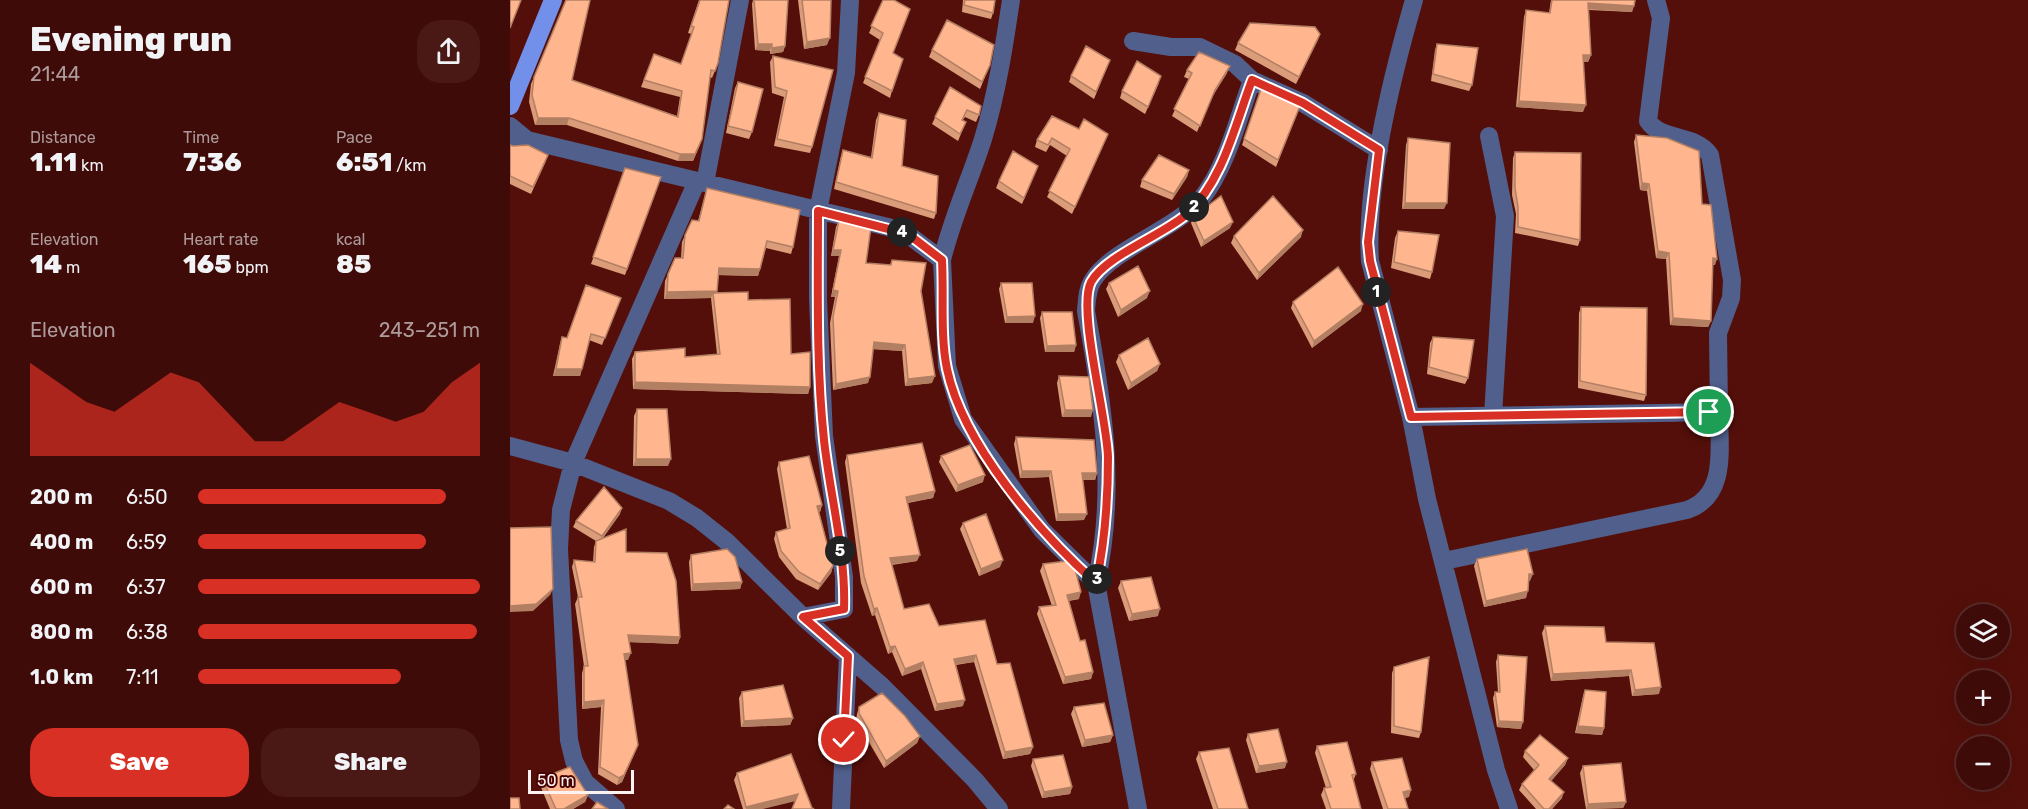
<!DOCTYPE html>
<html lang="en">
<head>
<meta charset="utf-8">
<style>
	:root { --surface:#3f0b08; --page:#4a1916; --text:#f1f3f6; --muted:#ad9b9c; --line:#582b29; --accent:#d93025 }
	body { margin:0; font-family:Rubik,sans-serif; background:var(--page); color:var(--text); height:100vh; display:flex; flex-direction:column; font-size:22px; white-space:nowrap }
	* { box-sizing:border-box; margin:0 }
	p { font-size:20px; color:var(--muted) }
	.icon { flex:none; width:33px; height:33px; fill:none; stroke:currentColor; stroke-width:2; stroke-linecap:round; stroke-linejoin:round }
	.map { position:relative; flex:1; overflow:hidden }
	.side { display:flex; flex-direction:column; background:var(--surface); width:510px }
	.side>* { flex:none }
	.fabs { position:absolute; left:1446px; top:604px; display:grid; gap:12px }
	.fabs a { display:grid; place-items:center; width:54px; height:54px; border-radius:50%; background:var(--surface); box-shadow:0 6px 24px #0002,0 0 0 2px var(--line); font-size:30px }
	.scale { position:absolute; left:18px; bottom:15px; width:106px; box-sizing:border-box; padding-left:6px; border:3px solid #fbf2f1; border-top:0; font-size:16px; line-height:21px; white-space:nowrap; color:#fbf2f1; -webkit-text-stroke:4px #480202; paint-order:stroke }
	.pin { position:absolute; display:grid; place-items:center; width:51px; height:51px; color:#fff; margin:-26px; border:3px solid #fff; border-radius:50%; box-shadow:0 2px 6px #0007 }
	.km { position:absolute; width:30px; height:30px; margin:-15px; border-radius:50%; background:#222; color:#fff; font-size:16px; line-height:30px; text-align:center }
	.round { display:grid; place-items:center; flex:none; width:63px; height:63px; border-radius:24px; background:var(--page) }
	.summary { display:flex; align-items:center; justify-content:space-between; height:102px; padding:0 30px }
	h1 { font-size:33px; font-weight:800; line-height:45px }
	.metrics { display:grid; grid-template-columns:repeat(3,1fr); gap:9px; height:102px; padding:6px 30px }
	.metrics div { display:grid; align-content:center }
	.metrics b { font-size:26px; font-weight:800 }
	.metrics small { font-size:16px; font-weight:400 }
	.metrics p { font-size:16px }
	.chart { height:168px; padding:12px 30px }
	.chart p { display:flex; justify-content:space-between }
	.chart svg { width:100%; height:108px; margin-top:6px; fill:var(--accent); opacity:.7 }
	.action { display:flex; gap:12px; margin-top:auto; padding:12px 30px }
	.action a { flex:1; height:69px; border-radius:24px; background:var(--accent); color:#fff; font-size:24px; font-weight:800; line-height:69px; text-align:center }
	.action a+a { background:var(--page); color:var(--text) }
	ul { padding:0 30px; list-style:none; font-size:20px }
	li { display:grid; grid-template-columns:96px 72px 1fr; align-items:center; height:45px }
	li i { height:15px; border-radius:8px; background:var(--accent) }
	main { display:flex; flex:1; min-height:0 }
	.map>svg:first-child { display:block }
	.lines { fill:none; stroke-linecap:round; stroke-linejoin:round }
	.minor { stroke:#505f8b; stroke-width:18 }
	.major { stroke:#728fe9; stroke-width:18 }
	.wall { fill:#db9c7a }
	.shaded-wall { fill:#b27f63 }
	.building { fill:#ffb58e; stroke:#b27f63; stroke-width:1.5 }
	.route-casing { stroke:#fff; stroke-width:12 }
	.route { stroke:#d93025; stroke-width:8 }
</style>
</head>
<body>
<main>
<section class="side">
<div class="summary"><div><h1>Evening run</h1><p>21:44</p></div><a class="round"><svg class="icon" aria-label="share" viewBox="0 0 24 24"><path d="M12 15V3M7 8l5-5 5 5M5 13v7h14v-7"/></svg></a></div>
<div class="metrics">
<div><p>Distance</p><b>1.11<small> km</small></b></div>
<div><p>Time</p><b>7:36</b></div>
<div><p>Pace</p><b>6:51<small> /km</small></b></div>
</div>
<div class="metrics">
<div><p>Elevation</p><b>14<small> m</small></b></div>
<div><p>Heart rate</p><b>165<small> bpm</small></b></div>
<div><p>kcal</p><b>85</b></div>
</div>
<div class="chart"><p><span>Elevation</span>243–251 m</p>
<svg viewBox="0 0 160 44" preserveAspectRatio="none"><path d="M0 44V6L10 14L20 22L30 26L40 18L50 10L60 14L70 26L80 38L90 38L100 30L110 22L120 26L130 30L140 26L150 14L160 6V44z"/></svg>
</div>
<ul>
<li><b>200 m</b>6:50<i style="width:88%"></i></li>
<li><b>400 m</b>6:59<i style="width:81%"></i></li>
<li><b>600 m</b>6:37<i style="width:100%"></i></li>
<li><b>800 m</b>6:38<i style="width:99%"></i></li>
<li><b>1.0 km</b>7:11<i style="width:72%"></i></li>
</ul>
<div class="action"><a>Save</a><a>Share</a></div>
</section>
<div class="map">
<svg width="1518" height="809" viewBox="0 0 1518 809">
	<rect width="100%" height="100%" fill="#540f0a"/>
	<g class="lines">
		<path class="minor" d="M904,0C882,76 855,183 860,261L901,417L917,499L986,770L999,809
			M623,41L661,47H690L725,64L742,80L793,103L869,150
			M0,126L17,140
			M979,136L995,216L983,416
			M0,141L17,140L378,227L397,234L432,260L437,366L453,419L532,530L586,583L628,809
			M195,183L230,0
			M432,260C442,218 460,180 473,139C487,93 494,47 501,0
			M901,417L1209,412L1208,333L1221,298L1222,280L1200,155C1185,133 1152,142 1138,121L1151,18L1146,0
			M0,446L63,463L159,501L187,518L216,541L293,617L372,686L465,780L489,809
			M934,561L1177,510C1218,496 1209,447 1209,412
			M586,583C607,491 593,402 576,311C577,300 577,289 583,280C602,249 664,231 692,198C717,166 728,118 742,80
			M293,617L334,609V577L314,436L308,299V211L336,73L340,0
			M106,809L75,782L64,761L59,740L49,549L51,510L63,463L187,181
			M331,809L338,656"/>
		<path class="major" d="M0,106L43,0"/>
	</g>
	<path class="wall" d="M56,0L62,80L167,116L170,97L131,87L144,54L171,64L182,34L178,33L189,0L208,63L202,78L200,77L190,145L183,161H168L57,125H25L19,102L21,84Z
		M243,0H278L275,46L273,52L260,54V51L245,50L242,4Z
		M288,0H321L317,45L294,49Z
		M373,0L383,53L382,91L380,98L353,83L370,40L359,33Z
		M453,0H485L483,13L481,19L452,12Z
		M1041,0H1125L1122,12L1079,10L1081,55L1078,62H1074L1073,112L1006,107L1014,17L1016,10L1039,13Z
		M810,34L786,84L725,50L728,43Z
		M927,44L962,85L959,91L921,81L925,50Z
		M422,50L480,65L470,89L419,57Z
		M263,56L302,147L300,153L264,146L274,97L262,93L260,62Z
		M600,60L584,99L559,82L561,76Z
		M677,70L717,73L702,97L687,132L662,116L679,79L674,77Z
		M228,82L242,132L239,139L216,133L225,88Z
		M649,83L635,114L610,98L612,91Z
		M440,87L469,115L466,122L455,117L453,120L456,122L448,141L422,124Z
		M751,89L790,106L766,167L732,145Z
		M369,113L392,166L426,213L424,219L324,189L331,156L333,150L361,157L366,120Z
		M569,129L598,134L562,214L537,197L557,156L540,145L536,152L525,147L527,140Z
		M1126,135L1192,204L1205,265H1203L1201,321L1198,327L1160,325L1156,259L1146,258L1137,191L1130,190L1124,142Z
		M898,138L934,209H892L896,145Z
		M0,145L36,161L21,194L0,184Z
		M1005,152L1070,240L1068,246L1005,233L1006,214L1002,195L1003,158Z
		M115,168L151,177L115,275L81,264Z
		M679,170L677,177L662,200L630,187L632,180Z
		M525,173L512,204L486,188L489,181Z
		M197,188L283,247L281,254L256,248L248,276L208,275L207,293L238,300L281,354L300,387L298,394L123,389L122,359L125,352L175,357L207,354L201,298L154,299L155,281L158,274L171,258L172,242L175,235L188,221Z
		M683,217L720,228L691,247L681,223Z
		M329,220L356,263L380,265L382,260L411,291L422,383L395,386L392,351L363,349L358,383L323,390L320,323L325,297H321L329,256H321L326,227Z
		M888,231L922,272L920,279L881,268L885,238Z
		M724,236L791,237L747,280L721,243Z
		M491,283L523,323H495L489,289Z
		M599,283L637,298L608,317L596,289Z
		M111,298L92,345L79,340L70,376H43L50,344L52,337L57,338Z
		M783,302L851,311L802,348L781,308Z
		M1071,307L1136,395L1134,401L1068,388L1069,313Z
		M532,312L566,345L564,352H535L530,318Z
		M923,337L958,378L955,384L917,374L920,343Z
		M609,355L650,364L647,371L618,390L606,362Z
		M549,376L581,417H552L547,383Z
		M127,409L158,466H123L124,416Z
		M506,437L587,473L585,480H573L574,520L546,521L539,477L510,478L504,444Z
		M337,455L425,491L423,498L398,503L407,561L382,565L394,609L429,626L487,664L523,747L520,754L493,759L464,662L446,665L453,706L425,711L411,669L392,676L382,652L378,654L365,615L362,616L351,583L335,462Z
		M431,456L473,482L446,492L429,462Z
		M269,462L312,505L310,512H309L323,566L321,573L308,590L286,579L269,557L264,539L266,532L277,529L267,469Z
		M110,514L93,538L116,552L170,637L168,644L119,642L118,660H115L128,745L112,782L107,785L88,774L91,707L72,709V673L74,666L65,604L68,597L62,567L64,560L83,562L84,547L86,541L63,527L66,521Z
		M453,523L490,567L469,576L450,529Z
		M181,555L232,582L230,589L181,591L179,562Z
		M967,559L1020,581H1018L1016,598L974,607L964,566Z
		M533,564L569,599L559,601L570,641L583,672L581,679L553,684L527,614L529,608L542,606L530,571Z
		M611,581L648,616L619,621L608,588Z
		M1035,626L1096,642L1149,694L1122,696L1119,676L1041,681L1032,633Z
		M988,655L1011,729L987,727L983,698L985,692H988L986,662Z
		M884,667L911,732L909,738L881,733L882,673Z
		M1075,690L1094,728L1092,735L1065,733L1073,696Z
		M232,692L283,718L280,725L231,727L229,698Z
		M349,707L410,736L407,743L374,768L346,720L347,714Z
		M564,707L603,735L600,742L572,747L561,714Z
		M738,734L775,768L746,773L736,740Z
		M807,746L846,774L843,781L851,809H816L811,795L814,788H816L805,753Z
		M1015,751L1058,758L1055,765L1041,781L1052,798L1042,809H1026L1009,790L1012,784L1024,770L1013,757Z
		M689,752L738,809H703L686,759Z
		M523,759L562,787L560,794L532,798L521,766Z
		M862,762L899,797L895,798L898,809H873L860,769Z
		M1073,766L1116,802L1113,808L1076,809L1070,773Z
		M227,773L253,809H233L224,780Z
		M32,778L78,795L75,802L63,809H40L30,785Z"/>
	<path class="shaded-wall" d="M1078,3L1124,6L1122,12L1076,9Z
		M810,34L808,40L786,84L789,77Z
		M320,38L317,45L294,49L297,42Z
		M248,44H262L260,51L245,50Z
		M275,46L273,52L260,54L262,48Z
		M1073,55H1081L1078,62H1071Z
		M720,66L717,73L702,97L687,132L705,90Z
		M1009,101L1076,105L1073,112L1006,107Z
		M28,118H59L57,125H25Z
		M192,139L183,161H168L170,154Z
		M679,170L677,177L662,200L664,194Z
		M1132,183L1139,184L1137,191L1130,190Z
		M895,203H937L934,209H892Z
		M723,222L720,228L691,247L694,241Z
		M793,230L791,237L747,280L749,273Z
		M323,250H331L329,256H321Z
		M1148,251L1159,253L1156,259L1146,258Z
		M1203,258L1207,259L1205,265H1201Z
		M209,268L250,269L248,276L206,275Z
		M323,290L328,291L325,297H321Z
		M207,291L205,298L203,293L201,298L154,299L157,292Z
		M640,291L637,298L608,317L611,310Z
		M853,304L851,311L802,348L804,341Z
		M525,316L523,323H495L497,317Z
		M1163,318L1201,321L1198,327L1160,325Z
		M364,342L395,345L392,351L361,349Z
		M566,345L564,352H535L537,346Z
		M650,364L647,371L618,390L621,383Z
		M46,369H72L70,376H43Z
		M425,376L422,383L395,386L398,379Z
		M360,377L358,383L323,390L326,384Z
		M125,382L300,387L298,394L123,389Z
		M555,410H583L581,417H552Z
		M126,459H161L158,466H123Z
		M512,471H541L539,477L510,478Z
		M572,473H587L585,480H570Z
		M475,475L473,482L446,492L448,485Z
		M425,491L423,498L394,503L396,497Z
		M312,505L310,512L305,513L307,506Z
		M112,508L110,514L89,542L92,536Z
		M548,514H577L574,520L546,521Z
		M410,555L407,561L377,565L380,558Z
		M493,560L490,567L469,576L471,569Z
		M323,566L321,573L308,590L310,584Z
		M1019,574H1023L1020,581H1016Z
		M232,582L230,589L181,591L183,584Z
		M43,589L40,595L23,611L0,612V606Z
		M1018,591L1016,598L974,607L976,601Z
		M571,592L569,599L555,601L557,595Z
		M367,608L365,615L362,616L364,609Z
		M650,609L648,616L619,621L622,614Z
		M118,635L170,637L168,644L116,642Z
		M385,646L382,652L378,654L380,647Z
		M121,653L118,660H112L114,654Z
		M466,655L464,662L441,665L444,659Z
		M413,662L411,669L392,676L395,669Z
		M1121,670L1119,676L1041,681L1043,674Z
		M583,672L581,679L553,684L555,677Z
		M1151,687L1149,694L1122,696L1125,690Z
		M94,700L91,707L72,709L74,702Z
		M455,700L453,706L425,711L427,704Z
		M283,718L280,725L231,727L234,721Z
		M989,721L1013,722L1011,729L987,727Z
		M1068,726L1094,728L1092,735L1065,733Z
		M603,735L600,742L572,747L575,740Z
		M410,736L407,743L374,768L376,761Z
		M128,745L112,782L107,785L109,778Z
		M523,747L520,754L493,759L495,752Z
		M1058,758L1055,765L1037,786L1039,779Z
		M777,762L775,768L746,773L749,766Z
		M562,787L560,794L532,798L534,792Z
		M901,790L899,797L891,798L893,792Z
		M1054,792L1052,798L1042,809H1039Z
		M288,794L286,801L253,809H236V807Z
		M78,795L75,802L63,809H54Z
		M1116,802L1113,808L1076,809L1078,804Z"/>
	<path class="building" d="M0,0H11L0,28Z
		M56,0H80L62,80L168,117L172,91L134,80L144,54L171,64L184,27L181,26L190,0H219L208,63L205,71L201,70L192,139L185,154H170L59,118H28L22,95L24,77Z
		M244,0H278L275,46L262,48V44H248Z
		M292,0H321L320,38L297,42Z
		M373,0H384L400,9L383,53L393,59L382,91L355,77L373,33L361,26Z
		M455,0H485L483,13L454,5Z
		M1042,0H1125L1124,6L1078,3L1081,55H1073L1076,105L1009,101L1016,10L1040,13Z
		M437,20L484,45L480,65L472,82L422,50Z
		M740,23L805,27L810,34L789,77L728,43Z
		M927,44L968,48L962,85L923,74Z
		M576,46L600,60L586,92L561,76Z
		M689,52L720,66L705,90L690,126L664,109L682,73L677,70Z
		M263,56L323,70L302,147L267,139L277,91L265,87Z
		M627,61L651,76L638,107L612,91Z
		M228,82L253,89L242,132L218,126Z
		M440,87L471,106L469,115L457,110L452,120L456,122L450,134L425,117Z
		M751,89L790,106L768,160L734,139Z
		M369,113L396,120L392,166L428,176L426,213L326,182L333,150L362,158Z
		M542,116L569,129L574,119L598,134L565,207L539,191L560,149L542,138L538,145L527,140Z
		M1126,135L1157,138L1189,151L1192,204L1201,205L1207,259L1203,258L1201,321L1163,318L1159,253L1148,251L1139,184L1132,183Z
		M898,138L940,143L937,203H895Z
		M0,145L3,146L18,145L38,155L23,187L0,176Z
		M503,151L528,166L514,198L489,181Z
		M1005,152L1071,153L1070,240L1008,227V207L1005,188Z
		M649,155L679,170L664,194L632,180Z
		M115,168L151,177L117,269L83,257Z
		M197,188L290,210L283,247L257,241L250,269L209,268L207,291L157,292L158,274L165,258H173L175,235L182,220L189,221Z
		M711,196L723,222L694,241L683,217Z
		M763,196L793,230L749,273L724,236Z
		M329,220L361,227L356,263L381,265L382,260L416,263L411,291L425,376L398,379L395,345L364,342L360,377L326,384L323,317L328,291L323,290L331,250H323Z
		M888,231L929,235L922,272L884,262Z
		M628,266L640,291L611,310L599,283Z
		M828,267L853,304L804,341L783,302Z
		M491,283H522L525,316L497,317Z
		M76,285L111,298L95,338L81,334L72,369H46L52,337L57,338Z
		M238,292V300L280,299L281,354L300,352V387L125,382V352L175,348V357L210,354L203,293Z
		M1071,307L1137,308L1136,395L1070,381Z
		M532,312H562L566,345L537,346Z
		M923,337L964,340L958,378L919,367Z
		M638,338L650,364L621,383L609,355Z
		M549,376L579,377L583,410H555Z
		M127,409H157L161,459H126Z
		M506,437L584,440L587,473H572L577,514H548L541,471H512Z
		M412,443L425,491L396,497L410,555L380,558L394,609L419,604L429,626L475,620L487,664L500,663L523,747L495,752L466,655L444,659L455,700L427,704L413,662L395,669L385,646L380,647L367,608L364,609L354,576L337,455Z
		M460,445L475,475L448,485L431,456Z
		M299,456L312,505L307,506L323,566L310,584L289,572L271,551L266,532L280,528L269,462Z
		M94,487L112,508L92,536L66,521Z
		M476,514L493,560L471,569L453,523Z
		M41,527L43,589L26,604L0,606V528Z
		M116,529V552L157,553L166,581L170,637L118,635L121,653L114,654L128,745L114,775L109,778L90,767L94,700L74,702V666H78L68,597H72L64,560L85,562L86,541Z
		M217,549L225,557L232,582L183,584L181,555Z
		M1017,549L1023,574H1019L1018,591L976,601L967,559Z
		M557,561L565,569L571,592L557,595L570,641L575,640L583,672L555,677L529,607L546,605L533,564Z
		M641,577L650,609L622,614L611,581Z
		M1035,626L1094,627L1096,642L1144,643L1151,687L1125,690L1121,670L1043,674Z
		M988,655L1017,657L1013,722L989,721L985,692H990Z
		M919,657L911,732L884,726V667Z
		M273,685L283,718L234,721L232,692Z
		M1075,690L1096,692L1094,728L1068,726Z
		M372,693L395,716L410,736L376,761L349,713V707Z
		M594,703L603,735L575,740L564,707Z
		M768,729L777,762L749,766L738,734Z
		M1030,735L1058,758L1039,779L1054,792L1039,809H1034L1012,784L1029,765L1015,751Z
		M837,742L846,774L842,775L851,809H821L814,788L821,787L807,746Z
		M719,748L738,809H708L689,752Z
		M281,754L302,808L304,809H282L288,794L236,807L227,773Z
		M553,755L562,787L534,792L523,759Z
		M892,758L901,790L893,792L898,809H878L862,762Z
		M1111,763L1116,802L1078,804L1073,766Z
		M60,767L78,795L54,809H46L32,778Z
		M0,798H9L10,809H0Z
		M87,802L98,809H82Z
		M218,805L224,809H214Z"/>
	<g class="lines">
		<g class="route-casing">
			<path id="route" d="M334,740L338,656L293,617L334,609C336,552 320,496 314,440C306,365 308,287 308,211L398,234L432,260C434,296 430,335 437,369C453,445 530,533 586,583C595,542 598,499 598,457C597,417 567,309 581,282C595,256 653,235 677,214C713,181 725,125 742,80L793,103L869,150L858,242L860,261L901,417L1199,412"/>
		</g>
		<use href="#route" class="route"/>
	</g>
</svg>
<div class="fabs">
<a><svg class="icon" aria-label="layers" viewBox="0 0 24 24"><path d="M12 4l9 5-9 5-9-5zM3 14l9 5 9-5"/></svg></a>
<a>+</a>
<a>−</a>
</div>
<div class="scale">50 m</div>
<div class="pin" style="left:1199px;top:412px;background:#1e9e55"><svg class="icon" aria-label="arrive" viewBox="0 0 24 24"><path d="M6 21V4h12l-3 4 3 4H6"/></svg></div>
<div class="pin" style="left:334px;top:740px;background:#d93025"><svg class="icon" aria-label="check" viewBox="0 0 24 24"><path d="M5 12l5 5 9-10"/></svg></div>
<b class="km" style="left:866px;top:292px">1</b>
<b class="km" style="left:684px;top:207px">2</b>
<b class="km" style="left:587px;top:579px">3</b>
<b class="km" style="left:392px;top:232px">4</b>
<b class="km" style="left:330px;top:551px">5</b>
</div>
</main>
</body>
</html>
